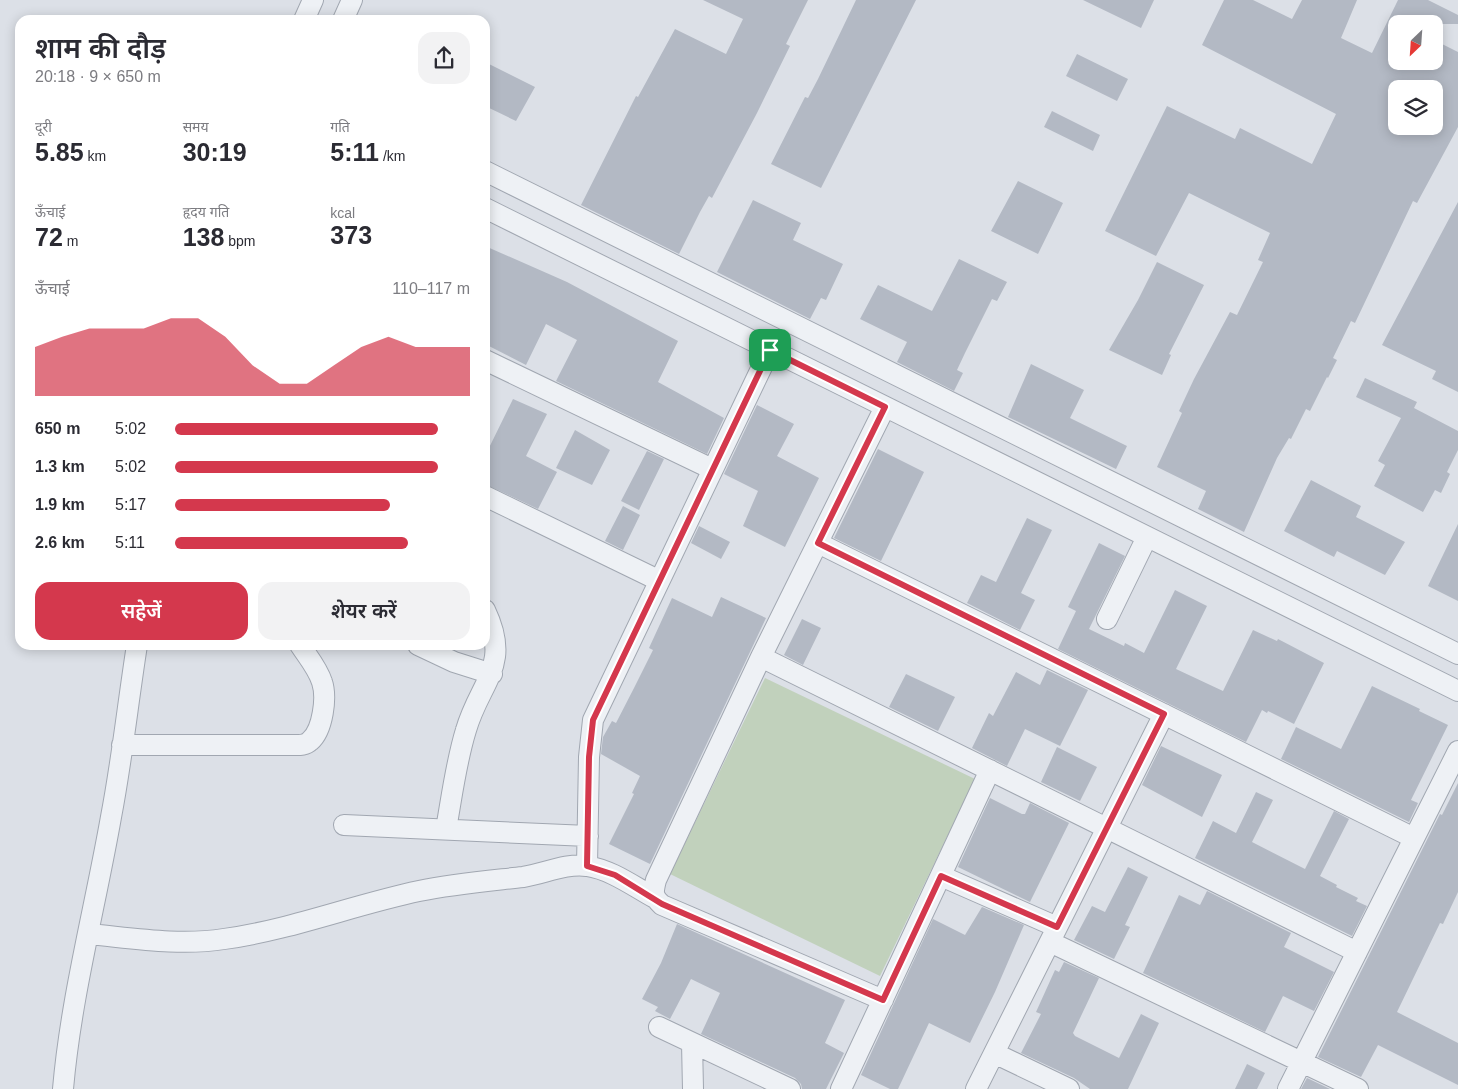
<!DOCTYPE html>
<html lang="hi">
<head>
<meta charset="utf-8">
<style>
	:root { --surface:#fff; --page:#f2f2f3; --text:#2b2b33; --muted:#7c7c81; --accent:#d4384d }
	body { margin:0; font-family:Helvetica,"Noto Sans Devanagari",sans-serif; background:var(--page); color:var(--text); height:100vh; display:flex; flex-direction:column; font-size:19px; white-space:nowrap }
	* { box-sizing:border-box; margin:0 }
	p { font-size:16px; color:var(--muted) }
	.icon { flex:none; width:28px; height:28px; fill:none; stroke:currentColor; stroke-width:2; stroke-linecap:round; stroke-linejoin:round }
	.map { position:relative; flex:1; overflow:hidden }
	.sheet { position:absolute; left:15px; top:15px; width:475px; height:635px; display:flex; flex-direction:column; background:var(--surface); border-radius:15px; box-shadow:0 2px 12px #0003 }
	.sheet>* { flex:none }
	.needle { width:32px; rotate:205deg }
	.buttons { position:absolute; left:1388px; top:15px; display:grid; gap:10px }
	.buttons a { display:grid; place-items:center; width:55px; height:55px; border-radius:10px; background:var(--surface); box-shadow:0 2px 12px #0003; font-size:25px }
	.pin { position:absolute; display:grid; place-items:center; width:42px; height:42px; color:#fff; margin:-21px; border-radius:10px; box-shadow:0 2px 8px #0006 }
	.round { display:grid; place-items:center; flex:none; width:52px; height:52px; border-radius:15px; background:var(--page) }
	.summary { display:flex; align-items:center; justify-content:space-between; height:85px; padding:0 20px }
	h1 { font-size:28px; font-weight:600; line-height:38px }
	.figures { display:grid; grid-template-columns:repeat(3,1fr); gap:8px; height:85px; padding:5px 20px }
	.figures div { display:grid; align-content:center }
	.figures b { font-size:25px; font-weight:600 }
	.figures small { font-size:14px; font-weight:400 }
	.figures p { font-size:14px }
	.chart { height:140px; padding:10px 20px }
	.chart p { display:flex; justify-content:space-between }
	.chart svg { width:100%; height:90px; margin-top:5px; fill:var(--accent); opacity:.7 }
	.action { display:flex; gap:10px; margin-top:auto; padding:10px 20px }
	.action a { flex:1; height:58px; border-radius:15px; background:var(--accent); color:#fff; font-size:20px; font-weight:600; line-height:58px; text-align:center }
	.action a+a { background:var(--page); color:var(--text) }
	ul { padding:0 20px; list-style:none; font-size:16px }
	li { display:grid; grid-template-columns:80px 60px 1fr; align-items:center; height:38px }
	li i { height:12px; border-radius:6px; background:var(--accent) }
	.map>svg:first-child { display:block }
	.green { fill:#c1d1bc }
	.building { fill:#b3b9c4; fill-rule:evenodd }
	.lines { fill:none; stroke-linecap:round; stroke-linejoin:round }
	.minor-casing { stroke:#a1a7b1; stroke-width:22 }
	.minor { stroke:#eef1f5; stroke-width:20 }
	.route-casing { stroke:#fff; stroke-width:10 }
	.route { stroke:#d4384d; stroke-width:6 }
</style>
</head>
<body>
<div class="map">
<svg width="1458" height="1089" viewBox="0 0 1458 1089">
	<rect width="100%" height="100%" fill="#dce0e7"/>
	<path class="green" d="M765,678L975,779L880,976L670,874Z"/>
	<path class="building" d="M703,0H808L786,44L790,46L757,113L712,198L709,196L700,212L679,254L581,205L636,96L638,97L675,29L726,54L743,19Z
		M856,0H916L821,188L771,164L805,97L808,98L818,79Z
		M1083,0H1154L1141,28Z
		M1224,0H1253L1292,19L1302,0H1357L1341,38L1372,53L1398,0H1428L1458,15V24H1396V61H1434V40L1458,52V127L1417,203L1413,201L1355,323L1351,321L1333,358L1337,360L1328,378L1327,377L1310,411L1306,409L1291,439L1289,438L1277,458L1244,532L1198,509L1206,491L1157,467L1182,413L1179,411L1194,379L1230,312L1237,315L1263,262L1258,260L1270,233L1189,193L1156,256L1105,231L1167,106L1235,139L1240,128L1312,164L1336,114L1202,45ZM1396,89H1434V126H1396Z
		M1077,54L1128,79L1117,101L1066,76Z
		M485,62L535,87L516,121L485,106Z
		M1052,111L1100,135L1093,151L1044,127Z
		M1018,181L1063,203L1038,254L991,231Z
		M753,200L801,223L793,240L843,264L826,300L821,298L810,319L717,272Z
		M1458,202V392L1432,379L1436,371L1382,345Z
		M485,246L567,282L678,341L658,382L724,418L707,454L556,381L577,340L546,324L526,365L485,344Z
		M959,259L1007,282L997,301L992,299L965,353L957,370L963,373L954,391L897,362L907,342L860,319L878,285L932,311Z
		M1157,262L1204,285L1169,354L1171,355L1162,375L1109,350L1138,300Z
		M1031,364L1084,390L1070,418L1127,446L1116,469L1008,417Z
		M1365,378L1417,402L1414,408L1458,431V450L1447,472L1450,474L1441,493L1435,490L1423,512L1374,486L1385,465L1378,461L1401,418L1356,397Z
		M513,399L547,414L526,456L557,472L538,509L485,484V456Z
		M757,405L794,424L777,456L819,478L785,547L743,526L758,491L724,474Z
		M575,430L610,450L592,485L556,468Z
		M878,449L924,472L881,561L834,538Z
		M647,451L664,459L639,510L621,501Z
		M1311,480L1361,506L1356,517L1405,542L1385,575L1337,551L1334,557L1284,531Z
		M623,506L640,515L623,550L605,541Z
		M1027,518L1052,530L1021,593L1035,600L1020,630L967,603L981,575L996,582Z
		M1458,524V601L1428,586Z
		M699,526L730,542L721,559L691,543Z
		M1099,543L1125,556L1089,629L1124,646L1125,643L1144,653L1175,590L1207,606L1176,669L1223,691L1253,630L1277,641L1278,639L1324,663L1294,724L1268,711L1267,713L1262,710L1246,742L1058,649L1076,611L1068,607Z
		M721,597L766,618L650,864L609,844L634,794L632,793L640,776L601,754L603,737L612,721L616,723L634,688L653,650L649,648L672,598L712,617Z
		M802,619L821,628L803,665L784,655Z
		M1047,670L1088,690L1060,746L1025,729L1007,766L972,748L989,713L993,716L1016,672L1040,685Z
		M906,674L955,697L938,731L889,707Z
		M1372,686L1420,709L1419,711L1448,725L1411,800L1418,803L1409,822L1281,759L1296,727L1341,749Z
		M1161,746L1222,775L1202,817L1142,785Z
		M1057,747L1097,767L1080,801L1041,782Z
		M1458,783V892L1443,924L1440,923L1397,1012L1458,1043V1085L1378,1045L1361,1077L1318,1057L1440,814L1442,815Z
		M1256,792L1273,800L1252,842L1305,869L1334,811L1349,819L1320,876L1337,885L1336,887L1358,898L1356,901L1367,906L1352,936L1195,858L1213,821L1236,833Z
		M990,798L1022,814H1025L1030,803L1069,823L1030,902L958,867Z
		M1128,867L1148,877L1125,925L1130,927L1114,959L1074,940L1092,906L1105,912Z
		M1207,891L1291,933L1284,947L1334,972L1314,1011L1283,996L1265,1032L1143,973L1179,895L1200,905Z
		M982,907L1024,925L995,992L970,1043L929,1023L898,1089H890L861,1075L933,919L965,935Z
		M677,924L845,1000L825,1043L844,1053L826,1089H802L801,1084L795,1078L701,1034L720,993L691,979L670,1019L655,1011L658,1007L642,999L661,963Z
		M1064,962L1099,978L1073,1033L1075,1036L1119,1058L1141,1014L1159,1023L1128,1089H1090L1074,1078L1021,1053L1041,1014L1036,1012L1055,970L1059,972Z
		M1247,1064L1265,1073L1257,1089H1235Z
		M1307,1078L1330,1089H1301Z"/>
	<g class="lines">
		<g class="minor-casing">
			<path id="minor" d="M304,20L313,0
				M343,20L352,0
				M485,171L1458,654
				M485,208L1458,691
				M485,360L712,469
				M485,496L658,580
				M818,543L1414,838
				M1107,619L1147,537
				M418,645L454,662L492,674
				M761,657L1357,952
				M122,745H291C298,745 305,746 310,741C323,730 327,697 322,682C318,669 308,657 300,645
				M344,825L588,836
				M446,829C452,796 456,762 466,730C480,681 512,666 485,610
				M587,866L589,757L593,720L770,350
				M941,876L1057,927
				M88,934C132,938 179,946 224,939C290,930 353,905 419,891C453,884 488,881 523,877C544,874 565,863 587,866C612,870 633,886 655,898
				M1050,942L1358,1089
				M883,1000L662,905C652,896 653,892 656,880L761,657L885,407
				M659,1027L790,1089
				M692,1043L693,1089
				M994,1053L1069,1089
				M63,1089C71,997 95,908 111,817C122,760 128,702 137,645
				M841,1089L990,770
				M976,1089L1164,714
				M1288,1089L1458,751"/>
		</g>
		<use href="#minor" class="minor"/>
	</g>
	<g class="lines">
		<g class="route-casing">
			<path id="route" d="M770,350L885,407L818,543L1164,714L1057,927L941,876L883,1000L662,904L615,875L587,866L589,757L593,720Z"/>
		</g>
		<use href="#route" class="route"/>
	</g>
</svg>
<div class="buttons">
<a><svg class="needle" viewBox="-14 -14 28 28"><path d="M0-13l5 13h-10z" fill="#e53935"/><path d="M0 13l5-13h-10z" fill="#7c7c81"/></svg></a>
<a><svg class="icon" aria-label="layers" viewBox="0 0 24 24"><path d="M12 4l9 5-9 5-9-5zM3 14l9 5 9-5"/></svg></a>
</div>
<div class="pin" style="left:770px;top:350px;background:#1e9e55"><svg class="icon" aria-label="arrive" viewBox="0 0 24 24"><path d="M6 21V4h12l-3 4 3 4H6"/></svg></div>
<section class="sheet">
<div class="summary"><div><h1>शाम की दौड़</h1><p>20:18 · 9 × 650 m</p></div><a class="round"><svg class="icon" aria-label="share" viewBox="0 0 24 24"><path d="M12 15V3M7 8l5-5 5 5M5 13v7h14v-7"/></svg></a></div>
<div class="figures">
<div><p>दूरी</p><b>5.85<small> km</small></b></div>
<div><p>समय</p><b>30:19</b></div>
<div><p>गति</p><b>5:11<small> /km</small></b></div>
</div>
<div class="figures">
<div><p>ऊँचाई</p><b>72<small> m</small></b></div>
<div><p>हृदय गति</p><b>138<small> bpm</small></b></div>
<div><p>kcal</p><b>373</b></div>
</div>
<div class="chart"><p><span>ऊँचाई</span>110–117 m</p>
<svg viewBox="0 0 160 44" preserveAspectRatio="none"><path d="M0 44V20L10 15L20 11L30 11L40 11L50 6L60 6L70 15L80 29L90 38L100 38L110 29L120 20L130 15L140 20L150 20L160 20V44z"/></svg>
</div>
<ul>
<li><b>650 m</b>5:02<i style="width:89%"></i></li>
<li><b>1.3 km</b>5:02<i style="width:89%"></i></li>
<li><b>1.9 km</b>5:17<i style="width:73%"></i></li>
<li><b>2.6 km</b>5:11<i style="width:79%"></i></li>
</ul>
<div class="action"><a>सहेजें</a><a>शेयर करें</a></div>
</section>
</div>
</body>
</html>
